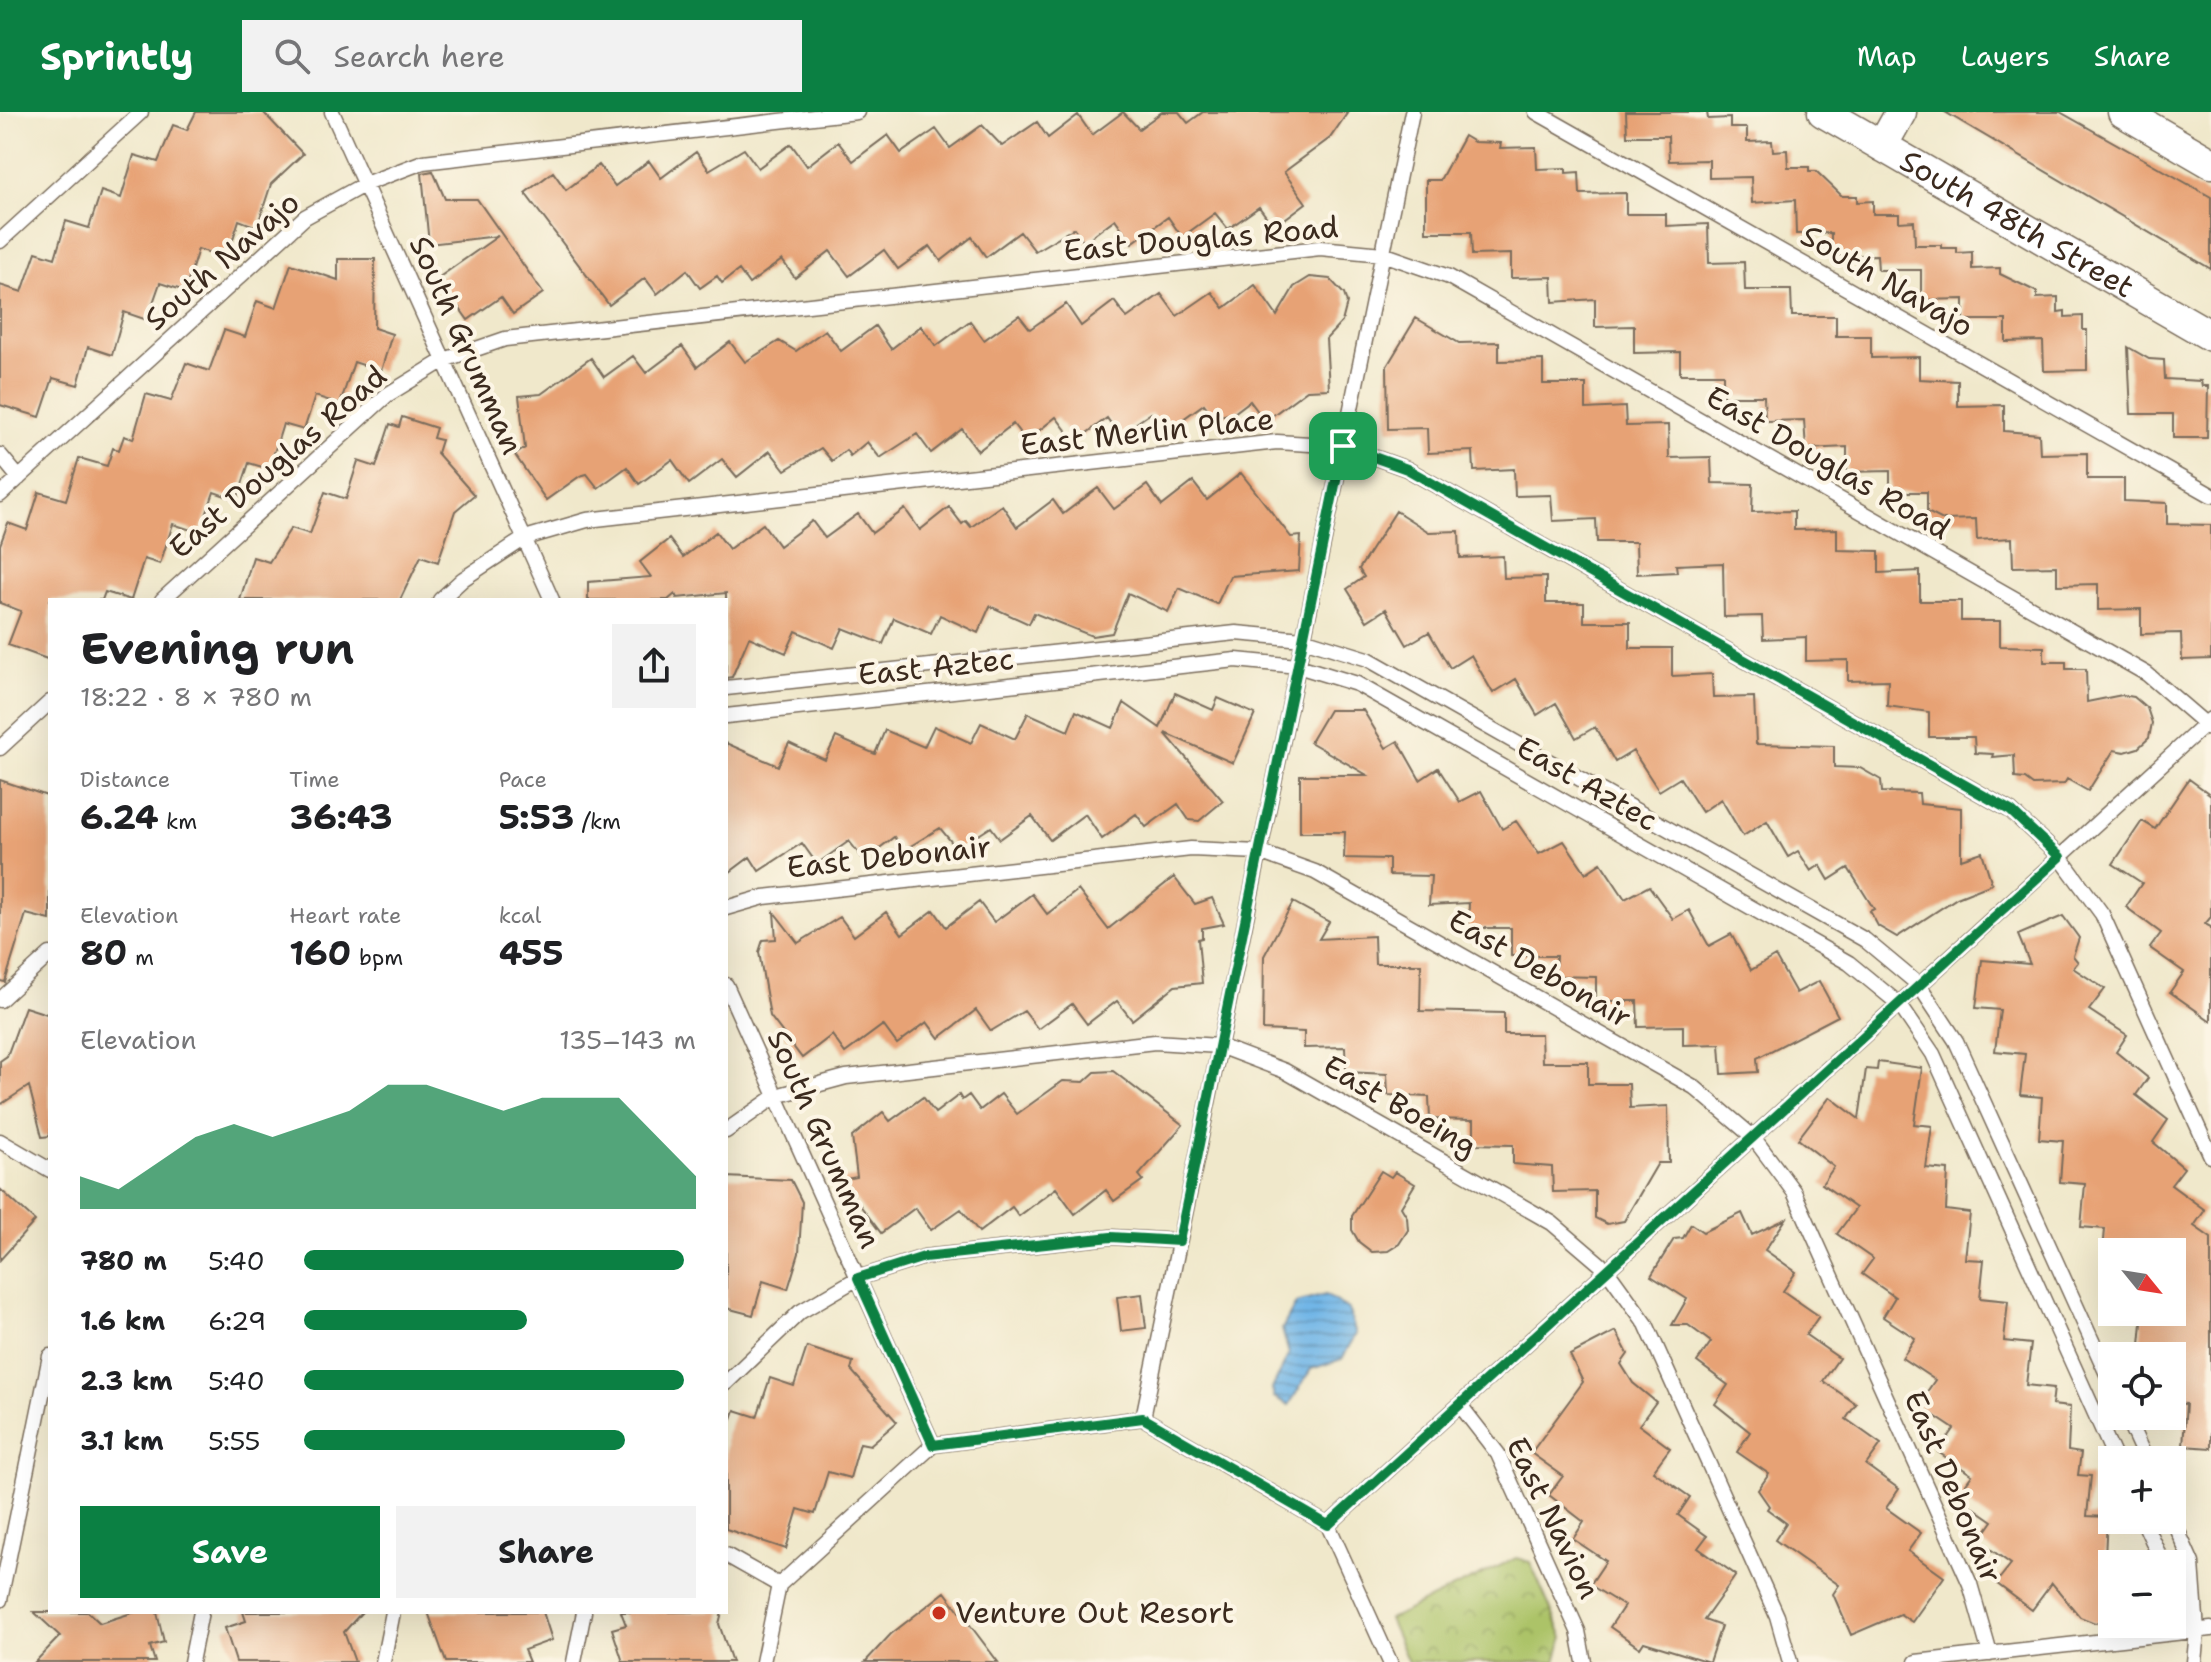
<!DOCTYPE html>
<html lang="en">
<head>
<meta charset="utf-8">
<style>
	:root { --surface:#fff; --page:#f2f2f2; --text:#202124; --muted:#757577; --accent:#0b8043 }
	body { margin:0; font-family:"Shantell Sans",sans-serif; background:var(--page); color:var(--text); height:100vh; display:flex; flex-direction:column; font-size:30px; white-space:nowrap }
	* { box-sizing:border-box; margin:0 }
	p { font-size:26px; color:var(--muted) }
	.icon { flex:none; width:44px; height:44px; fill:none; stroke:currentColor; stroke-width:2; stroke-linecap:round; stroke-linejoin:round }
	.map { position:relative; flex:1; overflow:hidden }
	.side { position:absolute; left:48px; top:486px; width:680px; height:1016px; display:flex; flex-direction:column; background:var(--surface); border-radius:0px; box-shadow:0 8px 32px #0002 }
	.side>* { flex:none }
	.needle { width:52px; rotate:120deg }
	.tools { position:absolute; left:2098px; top:1126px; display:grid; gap:16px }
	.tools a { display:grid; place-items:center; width:88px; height:88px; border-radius:0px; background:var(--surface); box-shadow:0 8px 32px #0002; font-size:40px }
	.pin { position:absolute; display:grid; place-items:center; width:68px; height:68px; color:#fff; margin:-34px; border-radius:16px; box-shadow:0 4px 12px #0006 }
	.round { display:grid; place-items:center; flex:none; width:84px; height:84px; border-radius:0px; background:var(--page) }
	.head { display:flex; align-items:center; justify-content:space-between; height:136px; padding:0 32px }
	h1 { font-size:44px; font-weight:700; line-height:60px }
	.stats { display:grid; grid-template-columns:repeat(3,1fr); gap:12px; height:136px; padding:8px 32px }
	.stats div { display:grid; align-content:center }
	.stats b { font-size:34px; font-weight:700 }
	.stats small { font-size:22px; font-weight:400 }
	.stats p { font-size:22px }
	.chart { height:224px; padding:16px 32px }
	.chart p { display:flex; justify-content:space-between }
	.chart svg { width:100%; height:144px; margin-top:8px; fill:var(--accent); opacity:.7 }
	.button { display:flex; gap:16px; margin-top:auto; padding:16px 32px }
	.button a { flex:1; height:92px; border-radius:0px; background:var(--accent); color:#fff; font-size:32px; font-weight:700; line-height:92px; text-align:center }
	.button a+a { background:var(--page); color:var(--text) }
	ul { padding:0 32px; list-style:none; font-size:26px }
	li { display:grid; grid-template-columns:128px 96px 1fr; align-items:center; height:60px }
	li i { height:20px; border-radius:10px; background:var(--accent) }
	header { display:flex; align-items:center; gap:48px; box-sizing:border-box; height:112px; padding:0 40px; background:var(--accent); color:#fff }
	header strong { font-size:38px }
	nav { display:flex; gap:44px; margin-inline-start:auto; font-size:28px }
	.search { width:560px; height:72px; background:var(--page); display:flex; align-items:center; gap:20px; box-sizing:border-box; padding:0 28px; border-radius:0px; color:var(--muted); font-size:30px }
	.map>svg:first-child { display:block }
	.park { fill:url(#park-crowns); stroke:#747643; stroke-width:2 }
	.water { fill:url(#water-rules); stroke:#567082; stroke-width:2 }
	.building { fill:#e7a275 }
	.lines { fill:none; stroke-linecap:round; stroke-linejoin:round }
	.service-casing { stroke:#7a6c5b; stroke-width:17 }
	.minor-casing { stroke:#7a6c5b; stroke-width:33 }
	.service { stroke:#fff; stroke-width:14 }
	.minor { stroke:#fff; stroke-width:30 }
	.route-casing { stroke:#fff; stroke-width:16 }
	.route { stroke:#0b8043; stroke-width:10 }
	.poi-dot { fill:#c8321e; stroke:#fcf5e5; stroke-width:3 }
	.labels { text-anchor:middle; stroke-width:8; stroke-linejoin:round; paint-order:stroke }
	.street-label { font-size:30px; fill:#3b2a1e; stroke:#fcf5e5 }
	.poi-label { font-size:30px; fill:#3b2a1e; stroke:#fcf5e5; text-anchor:start }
</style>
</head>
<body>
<header>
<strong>Sprintly</strong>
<div class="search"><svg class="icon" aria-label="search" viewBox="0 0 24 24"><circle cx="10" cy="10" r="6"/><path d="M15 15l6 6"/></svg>Search here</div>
<nav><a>Map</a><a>Layers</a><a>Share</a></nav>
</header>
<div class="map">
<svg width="2211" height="1550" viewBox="0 0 2211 1550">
	<defs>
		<pattern id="park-crowns" width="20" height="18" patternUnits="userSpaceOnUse" patternTransform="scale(2)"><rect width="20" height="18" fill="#acc368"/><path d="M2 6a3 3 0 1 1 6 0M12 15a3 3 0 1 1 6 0" fill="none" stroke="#8d9f55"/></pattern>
		<pattern id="water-rules" width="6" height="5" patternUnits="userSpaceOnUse" patternTransform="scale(2)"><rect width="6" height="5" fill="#71b6e7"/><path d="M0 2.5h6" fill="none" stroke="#5e94bb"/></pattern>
	</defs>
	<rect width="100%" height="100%" fill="#fcf5e5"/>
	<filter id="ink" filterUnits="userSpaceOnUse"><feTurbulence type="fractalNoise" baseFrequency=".0125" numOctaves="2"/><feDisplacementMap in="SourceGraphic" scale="16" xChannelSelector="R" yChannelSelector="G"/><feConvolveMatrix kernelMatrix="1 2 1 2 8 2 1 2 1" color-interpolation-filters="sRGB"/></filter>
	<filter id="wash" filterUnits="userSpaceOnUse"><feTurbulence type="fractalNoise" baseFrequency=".006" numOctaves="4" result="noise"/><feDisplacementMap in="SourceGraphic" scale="32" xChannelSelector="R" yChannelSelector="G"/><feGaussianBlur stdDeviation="1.8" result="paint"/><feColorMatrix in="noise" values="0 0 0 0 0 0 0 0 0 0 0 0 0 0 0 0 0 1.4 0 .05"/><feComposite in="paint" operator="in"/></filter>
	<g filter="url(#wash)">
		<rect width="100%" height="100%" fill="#f0e8cb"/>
		<path class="park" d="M1516,1446L1530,1450L1563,1525L1556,1550H1408L1389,1507Z"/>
		<path class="water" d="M1325,1183L1348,1197L1356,1222L1342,1247L1311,1257L1289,1293L1274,1285L1272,1277L1289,1242L1282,1217L1296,1191Z"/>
		<g id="blocks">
			<path class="building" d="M196,0H263L303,42L271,72L257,115L239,108L227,146L198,137L185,179L160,171L147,208L124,200L112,243L88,235L78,273L53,266L40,305L0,293V173L22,180L36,140L55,146L66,109L89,116L101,79L121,86L134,43L158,50L173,13L187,18Z
				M1123,0L1139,17L1162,0H1179L1188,11L1203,0H1348L1330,26L1284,60L1306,91L1274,115L1259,95L1228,117L1215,101L1182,125L1168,105L1132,131L1115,107L1084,130L1074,116L1035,139L1020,120L986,145L972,125L941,149L930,134L898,157L884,138L849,164L830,139L795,166L782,148L749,172L739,158L722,171L717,164L700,176L687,158L657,182L645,166L609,193L525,81L553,60L566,78L599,53L615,74L649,49L661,66L696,40L709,58L744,37L758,56L791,32L807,54L838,30L853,49L888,23L901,41L936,17L950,36L982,13L1002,34L1037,10L1048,26L1078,3L1092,23Z
				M1626,0H1707L1708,7L1730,6V16H1747V30L1772,29L1773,39L1787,38L1788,55H1809V59H1816L1842,84H1857V90L1873,89V102H1899V110L1914,109L1915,133H1941V136H1957V141L1972,140V157L2000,156V162L2037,180V186L2058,185V200L2065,199V205L2083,204V218H2087V258L2044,259L2043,229L2006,230V208H1964V187L1921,188V158H1878L1877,143L1831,144V121L1796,122L1795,88L1752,91L1751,65L1709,66V48L1669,49L1668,24H1627Z
				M1945,0H2060L2211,85V157Z
				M1464,24L1474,30L1501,31L1500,36L1536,35L1537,57L1566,56V61L1579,60L1580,82L1626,81V102H1666V114L1708,112L1709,151L1744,150L1745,178H1791L1792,204H1836V224H1871V246L1919,245V267L1958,269V294L2004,293V319L2039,322L2040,342L2087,341V367H2124V389L2167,391V412L2211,413V547L2182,548L2181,521L2141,522V497L2098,498V472L2057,473V454L2013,455L2012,426L1977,428L1976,407L1943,408L1927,400V380H1890V359L1847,360V335L1806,337L1804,308L1765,309L1764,284H1723V262H1680V240L1634,241V214L1595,215V187L1553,190L1552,165L1511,166V142L1472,143L1471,120H1426V68H1440Z
				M433,59L445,87H477L543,181L513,202L501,185L468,208L438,166L498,124L429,132L422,61Z
				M338,147H375L374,216L392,222L381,259L354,250L340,292L315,284L304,318L283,312L269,357L249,351L237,388L214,380L200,421L173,412L160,452L144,447L131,488L105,480L102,488H50V548L8,533L21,499L0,491V433L8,411L27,418L39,380L66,388L79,346L107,354L113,336L119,338L124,324L133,327L146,282L171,289L186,251L209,259L224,218L245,225L257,189L276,196L291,152L338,168Z
				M1310,165L1330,167L1344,182L1347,191L1342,210L1326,227L1329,277L1307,278L1265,309L1250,289L1234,301L1214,305L1204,292L1165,320L1151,301L1119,323L1107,306L1075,330L1056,305L1026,329L1013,312L978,339L962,317L931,341L917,322L880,346L867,330L850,344L846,338L832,349L821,336L785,358L770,339L737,365L722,347L689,372L672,348L639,372L627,355L598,376L587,362L580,364L546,388L515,343L525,336L519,284L541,282L591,246L604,265L633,244L646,261L682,234L697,255L730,230L745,250L779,229L796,239L825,218L841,239L875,214L891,237L921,214L936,234L970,209L984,228L1019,203L1030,217L1066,192L1081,214L1114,189L1127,206L1161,182L1177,204L1212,180L1224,196L1255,173L1277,204L1294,175Z
				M1416,206L1459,231L1499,230V249L1543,248V272H1586V297L1625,295L1626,314L1668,313L1669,346L1711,345L1712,371L1753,372L1752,400L1794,399V418L1837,417V438L1879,439V461L1920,459V489H1961V509H2000V534L2044,535V550H2066V557H2086L2087,590L2122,583L2134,585L2147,596L2152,611L2149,626L2138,636L2125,640L2114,638L2088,679L2067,667L2064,672L2033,673L2025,667L2015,666L2014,643L1992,645L1993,642L1975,641L1974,625H1929V600L1887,594L1888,568L1848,569V548L1806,549V525L1763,527L1762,504L1724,505L1723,451L1676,453L1677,460L1637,462L1636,430H1597L1596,407L1553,409L1551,383L1515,384L1514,357L1474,359L1473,339L1428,341L1427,316L1388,317L1387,254Z
				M2128,235L2149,247L2164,248L2165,267L2201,269L2202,274H2208L2207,326H2173V302H2131Z
				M402,305L436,316L433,326L441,328L437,341L474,383L455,399L438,450L421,444L400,488H240L253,445L269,450L291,416L310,422L325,380L346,387L358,349L376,355L390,312L399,315Z
				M1241,361L1291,425L1301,424L1299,459L1230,464L1217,492L1179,476L1168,500L1128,481L1112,521L1092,524L1034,501L1029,512L990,494L978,521L940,503L931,522L894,506L883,532L843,516L834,536L796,519L786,541L749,525L732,565L726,566V481L677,486L675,482L668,488H588V470L651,465L640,450L669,427L683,445L716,420L729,437L763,412L779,434L812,409L825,426L858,402L872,421L905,397L920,418L949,395L962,412L966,409L971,415L1002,393L1017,415L1053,388L1063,402L1098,376L1114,397L1147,373L1162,394L1193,370L1207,388Z
				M1396,399L1429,420L1459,419L1460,446L1503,444L1504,466L1546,465V491H1584V510H1630V536H1672V564L1712,562L1713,586L1754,585L1756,632L1834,634V655L1860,656L1881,668L1882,680L1919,681L1920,692L1961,696V747L1982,740L1992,772L1957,786L1897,825L1878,814L1870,799L1874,797L1848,756L1829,768L1820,753L1811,759L1798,739L1788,745L1767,709L1743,724L1721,687L1702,700L1680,666L1659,679L1633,639L1615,650L1595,615L1576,626L1556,591L1537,603L1516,567L1493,581L1471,543L1450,556L1429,520L1407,533L1386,497L1367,509L1347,477L1364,465L1359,457Z
				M1175,581L1213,598L1218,586L1255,602L1233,651L1165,621L1223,689L1199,709L1189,708L1178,692L1146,715L1136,702L1102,727L1085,702L1050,728L1032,704L1000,727L991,715L957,737L940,716L904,738L894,725L864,748L849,729L817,752L802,731L759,759L750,745L726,763V631L778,654L789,631L825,648L836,625L875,642L885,618L924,635L934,614L971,631L981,611L1015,627L1028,601L1068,619L1076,599L1113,616L1124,591L1160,616Z
				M1329,598H1363L1386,636L1398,629L1420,668L1438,656L1460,690L1481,679L1502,717L1516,709L1539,742L1564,729L1586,761L1601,751L1625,787L1649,774L1673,807L1689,798L1709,834L1731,822L1751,858L1775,844L1796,881L1819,869L1838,904L1757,946L1758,960L1722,962L1720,932L1683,933V914L1638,915L1637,889H1596V865L1555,864L1556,844H1511V816H1468L1469,791L1429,793L1431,764L1389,763V747L1344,746L1345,720H1300V663H1367L1310,630Z
				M2189,667L2211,683V805L2205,812L2211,815V909L2170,880L2184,860L2150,836L2161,821L2126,795L2142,771L2113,752L2142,709L2155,717Z
				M0,668L50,685V808L26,802L5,870L0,869Z
				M1174,765L1195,792L1212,786L1224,812L1202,816V826L1198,827L1202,871L1175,874L1132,908L1117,889L1087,912L1072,892L1038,917L1024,899L991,919L976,898L939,926L927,910L897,932L883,913L845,941L832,923L802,946L770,904L759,840L763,828L776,827L774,800L798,831L840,805L854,824L886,800L902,822L934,798L946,815L979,790L994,810L1032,782L1047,802L1078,778L1108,817Z
				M1293,790L1329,810L1319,827L1374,824L1375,852H1421L1420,899L1504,901V922H1541L1542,950H1588V972H1629L1630,996L1668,994L1669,1051H1658L1624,1109L1607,1112L1595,1106V1079L1553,1080L1552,1055L1513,1052V1033L1474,1032V1008L1430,1007L1429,985L1388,983L1387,962L1346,960L1345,935L1304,936V920L1263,918L1264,844Z
				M2063,804L2079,826L2073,844L2078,850L2073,856L2105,877L2089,898L2127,923L2116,940L2148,966L2136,983L2168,1008L2153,1030L2184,1056L2171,1073L2205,1098L2194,1114L2211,1126V1336L2183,1334L2186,1292L2172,1291V1244H2139L2143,1200H2172V1140H2103L2105,1117L2081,1115L2085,1072L2060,1070L2063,1029L2039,1027L2042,985L2020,983L2025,942L1995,939L2000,898L1976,896L1982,848L2030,852L2018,823Z
				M25,895L50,903V1024L42,1025L29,974L0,993V949L7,944Z
				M1878,950L1922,956L1914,1012L1932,1014L1926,1056L1948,1058L1946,1098L1970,1101L1965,1147L1984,1148L1980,1186L2008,1189L2004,1229L2031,1232L2026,1273L2054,1276L2052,1293L2070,1295L2068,1339L2081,1341L2078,1363L2091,1364L2087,1404L2107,1405L2105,1445L2112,1454V1506L2095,1511L2080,1505L2052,1471L2032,1498L1996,1471L2011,1452L1979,1429L1993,1409L1957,1384L1972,1363L1938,1340L1954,1317L1918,1293L1935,1268L1902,1246L1915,1226L1883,1205L1895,1185L1862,1162L1873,1147L1837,1122L1856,1096L1822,1072L1834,1055L1798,1027L1830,985L1859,1007L1866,957L1877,958Z
				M1113,959L1183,1013L1139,1063L1143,1068L1114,1089L1106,1078L1075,1102L1056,1076L1019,1104L1012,1095L979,1120L961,1097L931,1118L915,1096L881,1121L841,1068L857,1065L852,1025L883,1000L890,1009L923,985L935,1001L959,983L962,988L969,983L980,998L1001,982L1017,1002L1063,969L1084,970L1095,960Z
				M1381,1059L1391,1065L1395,1060L1415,1072L1401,1095L1407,1105L1408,1118L1399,1132L1388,1139L1372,1140L1359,1130L1352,1118V1104Z
				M726,1065L791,1068L802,1090L799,1141L788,1177L763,1169L753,1203L726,1196Z
				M0,1077L35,1109L0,1148Z
				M1742,1101L1752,1123L1786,1107L1765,1138L1796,1160L1783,1179L1819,1204L1806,1223L1839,1246L1823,1269L1856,1292L1846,1307L1881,1332L1866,1353L1899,1377L1886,1396L1921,1421L1908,1439L1944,1465L1912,1510L1900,1502L1851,1523L1833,1482L1839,1473L1775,1428L1786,1411L1767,1397L1769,1394L1758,1378L1769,1362L1737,1340L1750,1320L1715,1292L1728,1273L1697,1250L1711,1230L1688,1213H1672L1687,1187L1651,1164L1674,1127L1683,1126L1691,1112L1703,1120Z
				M1142,1182L1146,1216L1121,1219L1117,1185Z
				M1616,1219L1628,1242L1621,1252L1633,1271L1656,1290L1639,1313L1670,1336L1653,1359L1690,1385L1678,1403L1707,1424L1698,1436L1736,1463L1704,1508L1721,1514L1709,1550L1644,1530L1640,1536L1610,1515L1624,1494L1590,1473L1606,1449L1573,1427L1584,1410L1549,1383L1563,1364L1531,1341L1583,1270L1570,1243Z
				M807,1235L853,1250L851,1258L897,1310L870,1333L860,1331L850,1366L828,1360L815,1402L798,1397L786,1437L726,1417V1324L735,1298L757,1305L770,1266L794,1274Z
				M945,1480L998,1550H865L891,1522Z
				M34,1500H88L100,1511L135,1500H157L164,1530L150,1534L155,1550H35L60,1524Z
				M243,1500H362L344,1520L355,1550H236L225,1516L246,1509Z
				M428,1500H543L552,1528L524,1538L529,1550H446Z
				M621,1500H722L719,1512L732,1550H623L612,1517L626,1513Z"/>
		</g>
	</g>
	<g filter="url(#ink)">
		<use href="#blocks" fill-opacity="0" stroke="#7a6c5b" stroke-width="2"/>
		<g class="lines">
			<g class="service-casing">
				<path id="service" d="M332,0L552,488
					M1536,0L2211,383
					M0,129L141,0
					M0,343L19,366
					M0,383L305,105L365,72L423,50L857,0
					M162,488L387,283L444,248L505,227L1320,136L1383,142L1449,165L2147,562L2211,617
					M440,488L463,467L525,426L587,408L1277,330L1343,334L1407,357L2011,699L2060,745L2102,802L2211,1044
					M726,576L1236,521L1303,527L1368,547L1865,828L1919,873L1956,929L2112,1273
					M726,604L1236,548L1298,554L1357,572L1849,851L1899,892L1933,942L2116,1348
					M0,636L50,590
					M726,796L764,785L1191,737L1259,740L1315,760L1694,975L1753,1025L1794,1080L1970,1472L1990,1542
					M726,873L933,1333
					M0,888L50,842
					M726,1019L776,984L846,965L1155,930L1219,934L1285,959L1552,1111L1607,1158L1646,1212L1777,1504L1790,1550
					M0,1029L50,1058
					M726,1271L800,1200L858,1166L924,1145L1111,1125L1179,1129
					M1460,1293L1498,1342L1578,1519L1584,1550
					M2126,1304L2146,1348
					M1143,1306L1412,0
					M2172,1406L2192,1451L2197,1519L2194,1550
					M2143,1408L2163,1452
					M1328,1413L2211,607
					M726,1443L779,1473
					M2172,1471L2193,1511
					M0,1488L50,1244
					M191,1550L201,1500
					M383,1550L393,1500
					M574,1550L584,1500
					M763,1550L779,1473L933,1333L1143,1306L1328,1413L1390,1550
					M1916,1550L2211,1517"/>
			</g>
			<g class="minor-casing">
				<g id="minor">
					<path id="s1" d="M1823,0L2211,224"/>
					<path d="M2123,0L2211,51"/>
					<path d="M1882,34L1901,0"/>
				</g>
			</g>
			<use href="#service" class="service"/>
			<use href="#minor" class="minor"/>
		</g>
	</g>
	<g class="lines" filter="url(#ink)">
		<g class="route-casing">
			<path id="route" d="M1343,334L1407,357L2011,699L2060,745L1328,1413L1143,1306L933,1333L858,1166L924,1145L1111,1125L1179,1129Z"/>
		</g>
		<use href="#route" class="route"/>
	</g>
	<circle class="poi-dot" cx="939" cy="1501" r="8"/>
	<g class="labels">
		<g class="street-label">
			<text dy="10" stroke="none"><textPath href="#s1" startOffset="224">South 48th Street</textPath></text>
			<text transform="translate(1201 127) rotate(-5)" y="10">East Douglas Road</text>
			<text transform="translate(222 149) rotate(-41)" y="10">South Navajo</text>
			<text transform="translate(1887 169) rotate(30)" y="10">South Navajo</text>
			<text transform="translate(466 233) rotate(66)" y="10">South Grumman</text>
			<text transform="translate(1147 320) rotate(-6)" y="10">East Merlin Place</text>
			<text transform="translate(278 350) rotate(-41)" y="10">East Douglas Road</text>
			<text transform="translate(1828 351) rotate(30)" y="10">East Douglas Road</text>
			<text transform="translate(936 555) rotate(-6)" y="10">East Aztec</text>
			<text transform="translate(1587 672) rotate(30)" y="10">East Aztec</text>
			<text transform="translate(889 745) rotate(-6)" y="10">East Debonair</text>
			<text transform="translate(1540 857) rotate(30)" y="10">East Debonair</text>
			<text transform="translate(1400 994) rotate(30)" y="10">East Boeing</text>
			<text transform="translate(824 1027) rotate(66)" y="10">South Grumman</text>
			<text transform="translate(1953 1375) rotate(67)" y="10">East Debonair</text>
			<text transform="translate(1553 1406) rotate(64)" y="10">East Navion</text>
		</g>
		<g class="poi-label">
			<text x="955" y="1511">Venture Out Resort</text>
		</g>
	</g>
</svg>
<div class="tools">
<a><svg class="needle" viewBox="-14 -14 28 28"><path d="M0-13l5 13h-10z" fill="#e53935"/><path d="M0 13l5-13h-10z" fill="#757577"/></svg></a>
<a><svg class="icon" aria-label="locate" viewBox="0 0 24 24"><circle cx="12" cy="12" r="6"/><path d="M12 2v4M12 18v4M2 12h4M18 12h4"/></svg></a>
<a>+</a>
<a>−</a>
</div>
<div class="pin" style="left:1343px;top:334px;background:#1e9e55"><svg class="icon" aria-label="arrive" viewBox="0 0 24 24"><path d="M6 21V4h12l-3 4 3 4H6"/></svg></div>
<section class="side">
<div class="head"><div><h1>Evening run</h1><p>18:22 · 8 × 780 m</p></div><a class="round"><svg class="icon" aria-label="share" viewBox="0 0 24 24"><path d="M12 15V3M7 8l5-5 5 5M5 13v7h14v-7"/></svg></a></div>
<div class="stats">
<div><p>Distance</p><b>6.24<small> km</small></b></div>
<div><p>Time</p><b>36:43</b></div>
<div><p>Pace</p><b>5:53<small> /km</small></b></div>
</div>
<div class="stats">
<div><p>Elevation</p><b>80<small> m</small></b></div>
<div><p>Heart rate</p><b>160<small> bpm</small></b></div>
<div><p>kcal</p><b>455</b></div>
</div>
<div class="chart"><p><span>Elevation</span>135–143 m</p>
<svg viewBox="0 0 160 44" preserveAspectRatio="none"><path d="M0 44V34L10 38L20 30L30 22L40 18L50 22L60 18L70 14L80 6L90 6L100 10L110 14L120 10L130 10L140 10L150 22L160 34V44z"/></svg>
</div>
<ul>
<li><b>780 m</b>5:40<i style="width:97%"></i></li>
<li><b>1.6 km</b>6:29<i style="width:57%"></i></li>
<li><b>2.3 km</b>5:40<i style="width:97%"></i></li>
<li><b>3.1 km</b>5:55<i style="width:82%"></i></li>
</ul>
<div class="button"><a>Save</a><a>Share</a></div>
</section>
</div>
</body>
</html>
